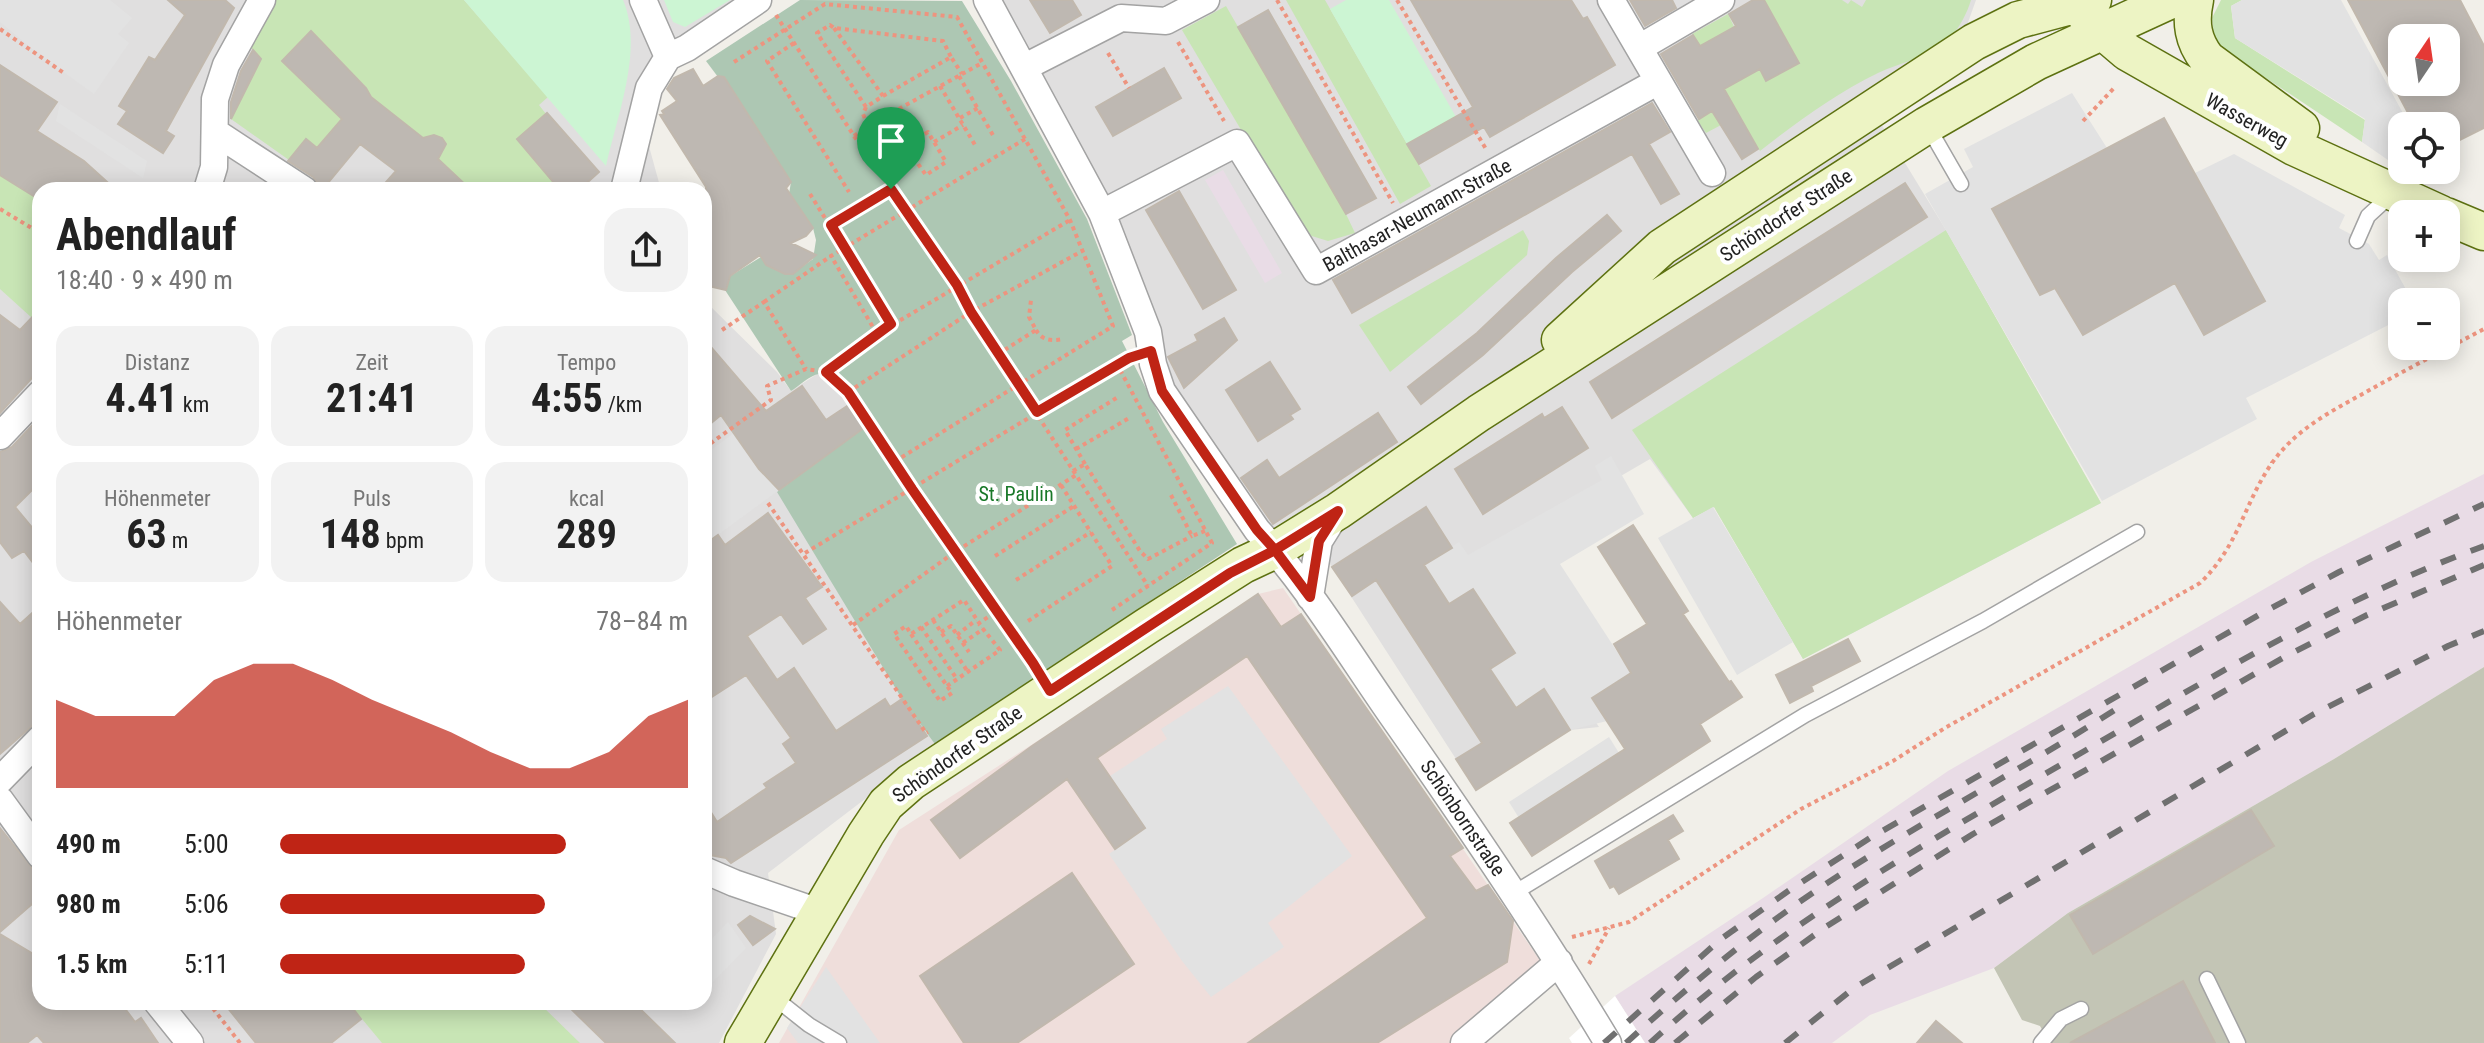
<!DOCTYPE html>
<html lang="de">
<head>
<meta charset="utf-8">
<style>
	:root { --surface:#fff; --page:#f2f2f2; --text:#222; --muted:#767676; --accent:#bf2415 }
	body { margin:0; font-family:"Roboto Condensed",sans-serif; background:var(--page); color:var(--text); height:100vh; display:flex; flex-direction:column; font-size:30px; white-space:nowrap }
	* { box-sizing:border-box; margin:0 }
	p { font-size:26px; color:var(--muted) }
	.icon { flex:none; width:44px; height:44px; fill:none; stroke:currentColor; stroke-width:2; stroke-linecap:round; stroke-linejoin:round }
	.map { position:relative; flex:1; overflow:hidden }
	.details { position:absolute; left:32px; top:182px; width:680px; height:828px; display:flex; flex-direction:column; background:var(--surface); border-radius:24px; box-shadow:0 4px 20px #0003 }
	.details>* { flex:none }
	.needle { width:52px; rotate:13deg }
	.buttons { position:absolute; left:2388px; top:24px; display:grid; gap:16px }
	.buttons a { display:grid; place-items:center; width:72px; height:72px; border-radius:16px; background:var(--surface); box-shadow:0 4px 20px #0003; font-size:40px }
	.pin { position:absolute; display:grid; place-items:center; width:68px; height:68px; color:#fff; margin:-82px -34px; border-radius:50% 50% 50% 0; rotate:-45deg; box-shadow:0 0 8px #0007 }
	.pin .icon { rotate:45deg }
	.round { display:grid; place-items:center; flex:none; width:84px; height:84px; border-radius:24px; background:var(--page) }
	.headline { display:flex; align-items:center; justify-content:space-between; height:136px; padding:0 24px }
	h1 { font-size:44px; font-weight:700; line-height:60px }
	.metrics { display:grid; grid-template-columns:repeat(3,1fr); gap:12px; height:136px; padding:8px 24px }
	.metrics div { display:grid; align-content:center; border-radius:20px; background:var(--page); text-align:center }
	.metrics b { font-size:40px; font-weight:700 }
	.metrics small { font-size:22px; font-weight:400 }
	.metrics p { font-size:22px }
	.chart { height:224px; padding:16px 24px }
	.chart p { display:flex; justify-content:space-between }
	.chart svg { width:100%; height:144px; margin-top:8px; fill:var(--accent); opacity:.7 }
	ul { padding:0 24px; list-style:none; font-size:26px }
	li { display:grid; grid-template-columns:128px 96px 1fr; align-items:center; height:60px }
	li i { height:20px; border-radius:10px; background:var(--accent) }
	.map>svg:first-child { display:block }
	.residential { fill:#e0dfdf }
	.commercial { fill:#efdedb }
	.industrial { fill:#e9dce6 }
	.construction { fill:#c3c5b5 }
	.grass { fill:#c8e5b5 }
	.cemetery { fill:#adc7b3 }
	.park { fill:#ccf5d3 }
	.parking { fill:#e2e2e2 }
	.pier { fill:#fff }
	.building { fill:#beb8b2; stroke:#c1b8ad; stroke-width:2; fill-rule:evenodd }
	.lines { fill:none; stroke-linecap:round; stroke-linejoin:round }
	.lane-casing { stroke:#a3a3a3; stroke-width:17 }
	.street-casing { stroke:#a3a3a3; stroke-width:29 }
	.secondary-casing { stroke:#5d7111; stroke-width:39 }
	.path { stroke:#ed947f; stroke-width:4; stroke-dasharray:4 4; stroke-linecap:butt }
	.lane { stroke:#fff; stroke-width:14 }
	.street { stroke:#fff; stroke-width:26 }
	.secondary { stroke:#edf4c4; stroke-width:36 }
	.rail { stroke:#707070; stroke-width:6; stroke-dasharray:16 16; stroke-linecap:butt }
	.route-casing { stroke:#fff; stroke-width:16 }
	.route { stroke:#bf2415; stroke-width:10 }
	.labels { text-anchor:middle; stroke-width:8; stroke-linejoin:round; paint-order:stroke }
	.street-label { font-size:20px; fill:#222; stroke:#fff }
	.park-label { font-size:20px; fill:#187828; stroke:#fff }
</style>
</head>
<body>
<div class="map">
<svg width="2484" height="1043" viewBox="0 0 2484 1043">
	<rect width="100%" height="100%" fill="#f1efe9"/>
	<path class="residential" d="M0,0H758L687,48L641,117L661,190H40V1002H704V300L777,372L791,391L817,374L829,375L843,387L869,424L782,499L902,699L937,747L886,783L768,873L776,934L719,1043H0Z
		M987,0H1976L1966,28L1864,96L1946,230L2101,503L1803,659L1714,507L1693,518L1650,459L1485,555L1599,727L1570,730L1476,790L1332,567L1305,531L1257,530L1162,391L1148,331Z"/>
	<path class="commercial" d="M1283,588L1541,962L1454,1043H779L899,830L1146,671L1258,594Z"/>
	<path class="industrial" d="M1223,170L1282,273L1265,283L1205,180Z
		M2484,474V667L2334,759L2068,913L1994,968L1870,1015L1832,1043H1645L1615,996L1763,898L1948,771L2311,562Z"/>
	<path class="construction" d="M2484,667V1043H2050L2040,1026L2022,1020L1994,968L2068,913L2334,759Z"/>
	<path class="grass" d="M276,0H464L548,97L539,105L546,114L517,139L560,190H471L436,157L444,141L434,135L426,140L371,97L366,87L311,31L282,61L340,116L359,113L317,148L306,140L289,160L231,119L261,60L248,44Z
		M1286,0H1325L1431,186L1400,204Z
		M1764,0H1842L1848,4L1851,0L1862,7L1866,0H1971C1967,13 1960,27 1950,38C1931,57 1902,62 1878,73C1835,94 1797,122 1760,151L1738,116L1706,133L1697,120L1730,101L1692,34L1728,14L1755,71L1760,69L1766,81L1799,63Z
		M2221,0H2242L2231,6L2235,38L2365,120L2362,142L2227,52L2218,45L2214,36L2212,18Z
		M1226,6L1346,214L1355,233L1328,241L1302,233L1182,30Z
		M0,175L40,200V309L32,318L0,289Z
		M1523,230L1529,241L1527,255L1461,314L1390,372L1359,325Z
		M1946,230L2101,503L1803,659L1714,507L1693,518L1632,430Z
		M348,1002H538L580,1043H382Z"/>
	<path class="cemetery" d="M800,0L962,1L1011,81L1087,219L1132,335L1122,341L1163,422L1237,544L1040,674L937,747L902,699L777,492L869,424C859,410 837,371 819,374C810,375 799,386 791,391L725,290L727,278L761,257L764,261L792,274L813,259L816,240L813,228L789,194L791,182L722,78L718,77L706,61Z"/>
	<path class="park" d="M464,0H623C644,49 617,116 606,166Z
		M664,0H730L685,27L673,22Z
		M1346,0H1389L1456,117L1407,144L1330,9Z"/>
	<path class="parking" d="M0,0H110L132,18L118,34L129,43L94,94L40,55L0,22Z
		M2242,0H2341L2410,126H2402V170H2414L2411,176L2362,142L2365,119L2235,38L2231,6Z
		M2072,93L2107,148L1992,209L2040,295L2055,288L2083,335L2175,283L2204,335L2265,302L2195,173L2234,154L2345,215L2339,228L2369,244L2379,260L2387,255L2413,302H2402V318L2246,398L2257,419L2102,501L1925,194L1973,167L1964,149Z
		M60,104L147,161L143,178L56,121Z
		M734,433L761,471L779,490L704,545V455Z
		M1611,456L1644,514L1560,564L1631,673L1592,698L1607,721L1570,730L1544,689L1516,708L1490,669L1514,653L1474,590L1449,604L1424,565L1459,542L1468,555L1602,480L1595,466Z
		M1713,507L1793,642L1737,675L1658,538Z
		M1228,686L1352,856L1268,923L1284,947L1211,997L1182,961L1109,854L1145,828L1110,776L1167,739L1161,729Z
		M1609,737L1619,753L1519,818L1509,802Z
		M728,922L746,948L704,991V947Z
		M826,967L880,1043H798L787,1028Z"/>
	<path class="pier" d="M1615,996L1645,1043H1572L1569,1038Z"/>
	<path class="building" d="M168,0H225L234,8L166,131L174,136L163,153L118,124L127,111L119,106L149,57L155,60L185,15Z
		M1030,0H1072L1081,15L1050,33Z
		M1411,0H1571L1583,19L1587,17L1615,65L1490,137L1484,127L1419,164L1407,144L1473,107Z
		M1630,0H1672L1676,8L1645,26Z
		M1753,0H1764L1799,63L1766,81L1760,69L1724,89L1758,149L1742,159L1712,111L1699,119L1661,54L1693,35L1700,46L1736,26L1729,14Z
		M2348,0H2460L2484,46V128L2446,147V126H2415ZM2402,38H2446V82H2402Z
		M1268,10L1376,198L1346,214L1238,27Z
		M311,31L366,88L371,97L423,138L434,135L442,138L446,144L438,159L471,190H379L396,171L360,144L322,190L313,177L288,161L306,139L317,148L342,119L282,61Z
		M253,50L261,59L231,119V102L241,71Z
		M0,65L57,102L37,131L84,161L116,190H40V200L0,175Z
		M1164,68L1181,98L1113,136L1096,107Z
		M693,69L703,86L718,76L724,77L791,182L786,188L813,228L806,236L791,243L816,255L793,274H785L766,265L760,255L730,276L726,290L704,285L706,187L660,115L664,114L662,111L677,101L667,89L674,78Z
		M1652,103L1670,132L1649,144L1679,194L1661,204L1632,154L1352,313L1333,280Z
		M547,113L599,172L579,190H560L517,139Z
		M2164,118L2265,301L2204,335L2175,283L2083,335L2055,288L2040,295L1992,209Z
		M1905,183L1927,217L1612,418L1590,382Z
		M1179,191L1236,290L1203,309L1146,210Z
		M1607,215L1621,231L1572,272L1483,355L1421,404L1408,387L1477,333L1556,258Z
		M40,309V369L0,413V315L20,330Z
		M1224,318L1237,340L1184,388L1168,357L1198,341L1195,335Z
		M704,339L766,411L802,386L826,420L853,402L869,424L779,490L759,469L721,415L704,429Z
		M1270,362L1300,409L1290,415L1293,419L1258,441L1226,390Z
		M1562,407L1588,448L1483,514L1455,469L1542,414L1544,418Z
		M1378,413L1397,442L1273,524L1241,478L1267,460L1279,478Z
		M40,417V482L15,507L40,537V572L24,551L12,558L0,542V452L12,447Z
		M1426,507L1452,548L1424,565L1449,604L1473,589L1515,653L1490,669L1516,708L1544,689L1570,730L1476,790L1456,759L1482,743L1376,580L1352,596L1332,567Z
		M768,513L822,587L805,598L826,629L803,644L781,614L747,636L777,680L794,668L836,731L885,699L890,707L902,699L927,736L731,863L726,858L710,855L704,847V801L717,822L767,788L764,784L796,763L783,744L791,738L746,675L704,702V545L718,535L725,545Z
		M1633,525L1688,611L1683,614L1729,682L1731,681L1742,697L1700,724L1710,741L1532,856L1510,823L1625,749L1592,698L1631,673L1614,644L1647,624L1598,547Z
		M1258,594L1281,627L1301,614L1463,848L1450,856L1476,891L1488,885L1513,921L1507,962L1377,1043H1248L1427,918L1247,656L1097,758L1145,828L1115,849L1067,779L960,858L931,820L1032,746Z
		M0,602L20,624L40,606V719L0,754Z
		M1848,639L1860,661L1811,686L1813,691L1790,703L1776,675Z
		M2251,810L2274,846L2093,954L2070,915Z
		M1673,815L1683,831L1668,840L1679,859L1619,894L1614,886L1610,888L1595,861Z
		M0,828L40,878V897L0,932Z
		M1072,873L1134,964L1017,1043H964L920,976Z
		M750,916L775,929L753,945L738,925Z
		M0,934L40,958V1002H120L135,1022L141,1018L158,1043H44L37,1035L27,1043H0Z
		M2183,981L2215,1043H2070Z
		M223,1002H348L361,1019L331,1043H256Z
		M564,1002H633L675,1043H606Z
		M1936,1021L1962,1043H1917Z"/>
	<g class="lines">
		<g class="lane-casing">
			<path id="lane" d="M1927,125L1961,184
				M2357,241L2368,216L2393,193
				M1514,893L1805,715L1983,621L2137,532
				M2207,979L2238,1043
				M771,995L809,1025L839,1043
				M2041,1043L2061,1019L2081,1009"/>
		</g>
		<g class="street-casing">
			<path id="street" d="M643,0L668,57
				M987,0L1102,213L1148,332L1153,364L1162,391L1257,530C1309,587 1349,654 1393,717C1468,824 1541,931 1608,1043
				M1611,0L1712,173
				M1639,48L1721,0
				M668,57L687,48L758,0
				M1025,67L1121,18L1166,21L1206,0
				M215,132L304,190
				M207,190L214,167L215,99L226,65L262,0
				M624,190L649,88L668,57
				M1102,213L1237,143L1316,271L1657,82
				M0,436L40,394
				M1310,597L1319,541L1336,514
				M0,780L40,739
				M0,800L40,855
				M704,870L734,883L819,912
				M157,1002L190,1043
				M1464,1043L1559,962"/>
		</g>
		<g class="secondary-casing">
			<path id="secondary" d="M2195,0C2190,23 2193,41 2207,59L2301,128
				M2087,18L2127,52L2294,147L2441,214
				M2446,216L2484,232
				M1560,340L1662,247L1974,42L2018,20L2093,0
				M743,1043L866,834L886,804L911,782L1147,626L1243,565L1275,550L1338,511L1479,413L1927,125L2036,62L2171,0"/>
		</g>
		<path class="path" d="M1277,0L1393,203
			M1397,0L1486,149
			M776,15L854,136L957,285L971,312L1076,475
			M834,28L883,96L866,107L863,114L868,126L982,63
			M0,29L64,73
			M1178,42L1224,121
			M794,43L767,61L849,192
			M1108,53L1129,88
			M734,62L825,4L957,17L1070,220L1113,326L894,462L848,392L826,372L877,334
			M959,76L994,137
			M940,86L975,145
			M883,96L951,57L962,74
			M866,107L817,33L830,25L834,28L943,41L951,57
			M960,118L978,108
			M2083,121L2115,87
			M854,136L868,126L897,164L916,161L926,175L946,162L928,132L890,155
			M1025,139L831,256L877,334L1070,220
			M934,142L963,125
			M810,194L891,324
			M0,209L40,233
			M831,225L890,189
			M764,302L831,256
			M722,330L764,302L806,369
			M1036,330C1042,341 1052,341 1064,339
			M998,354L1036,330L1029,317L1031,300
			M848,392L971,312L1084,250
			M704,448L771,400L767,386L806,369L826,372
			M1076,449L1131,417
			M894,462L1034,665
			M1085,464L1065,430L1118,397
			M1073,471L1085,464L1140,551L1148,559L1192,536
			M1171,495L1192,536L1205,531
			M768,503L926,733L928,732
			M805,553L1128,358
			M995,556L1074,506
			M1016,580L1091,532
			M1112,610L1212,543L1117,364
			M933,620L968,672
			M1028,621L1112,566L1061,485
			M853,625L955,552L1076,475L1148,586
			M921,627L957,679
			M941,632L951,626L969,652
			M911,634L952,693L940,701L894,634L906,626L911,634L964,600L979,623L997,611
			M957,635L976,620
			M963,643L983,629
			M947,686L1000,650L979,624
			M1572,937L1629,922L1801,809L1893,761L1945,728L2200,583C2239,546 2244,503 2272,463C2298,426 2338,408 2375,387C2411,367 2448,348 2484,329
			M1589,964L1609,928
			M208,1002L240,1043"/>
		<use href="#lane" class="lane"/>
		<use href="#street" class="street"/>
		<use href="#secondary" class="secondary"/>
		<path class="rail" d="M1604,1043L1721,939L1791,889L1870,838L2264,612L2339,572L2484,504
			M1626,1043C1696,979 1771,918 1852,867C1941,811 2035,762 2124,704
			M1650,1043C1779,925 1931,840 2081,753C2212,677 2341,598 2484,546
			M1675,1043L1756,977L1827,926L1973,834L2288,655L2367,615L2484,565
			M1785,1043L1854,988L2314,714L2448,646L2484,631"/>
	</g>
	<g class="lines">
		<g class="route-casing">
			<path id="route" d="M891,189L831,225L891,324L826,372L848,392L912,489L1033,663L1050,691L1230,573L1275,550L1310,597L1319,541L1338,511L1275,550L1257,530L1162,391L1151,351L1129,358L1037,412L971,312L957,285L891,189"/>
		</g>
		<use href="#route" class="route"/>
	</g>
	<g class="labels">
		<g class="street-label">
			<text transform="translate(2247 120) rotate(29)" y="7">Wasserweg</text>
			<text transform="translate(1417 215) rotate(-29)" y="7">Balthasar-Neumann-Straße</text>
			<text transform="translate(1786 215) rotate(-33)" y="7">Schöndorfer Straße</text>
			<text transform="translate(957 754) rotate(-35)" y="7">Schöndorfer Straße</text>
			<text transform="translate(1463 818) rotate(56)" y="7">Schönbornstraße</text>
		</g>
		<g class="park-label">
			<text x="1016" y="501">St. Paulin</text>
		</g>
	</g>
</svg>
<div class="buttons">
<a><svg class="needle" viewBox="-14 -14 28 28"><path d="M0-13l5 13h-10z" fill="#e53935"/><path d="M0 13l5-13h-10z" fill="#767676"/></svg></a>
<a><svg class="icon" aria-label="locate" viewBox="0 0 24 24"><circle cx="12" cy="12" r="6"/><path d="M12 2v4M12 18v4M2 12h4M18 12h4"/></svg></a>
<a>+</a>
<a>−</a>
</div>
<div class="pin" style="left:891px;top:189px;background:#1e9e55"><svg class="icon" aria-label="arrive" viewBox="0 0 24 24"><path d="M6 21V4h12l-3 4 3 4H6"/></svg></div>
<section class="details">
<div class="headline"><div><h1>Abendlauf</h1><p>18:40 · 9 × 490 m</p></div><a class="round"><svg class="icon" aria-label="share" viewBox="0 0 24 24"><path d="M12 15V3M7 8l5-5 5 5M5 13v7h14v-7"/></svg></a></div>
<div class="metrics">
<div><p>Distanz</p><b>4.41<small> km</small></b></div>
<div><p>Zeit</p><b>21:41</b></div>
<div><p>Tempo</p><b>4:55<small> /km</small></b></div>
</div>
<div class="metrics">
<div><p>Höhenmeter</p><b>63<small> m</small></b></div>
<div><p>Puls</p><b>148<small> bpm</small></b></div>
<div><p>kcal</p><b>289</b></div>
</div>
<div class="chart"><p><span>Höhenmeter</span>78–84 m</p>
<svg viewBox="0 0 160 44" preserveAspectRatio="none"><path d="M0 44V17L10 22L20 22L30 22L40 11L50 6L60 6L70 11L80 17L90 22L100 27L110 33L120 38L130 38L140 33L150 22L160 17V44z"/></svg>
</div>
<ul>
<li><b>490 m</b>5:00<i style="width:70%"></i></li>
<li><b>980 m</b>5:06<i style="width:65%"></i></li>
<li><b>1.5 km</b>5:11<i style="width:60%"></i></li>
</ul>
</section>
</div>
</body>
</html>
